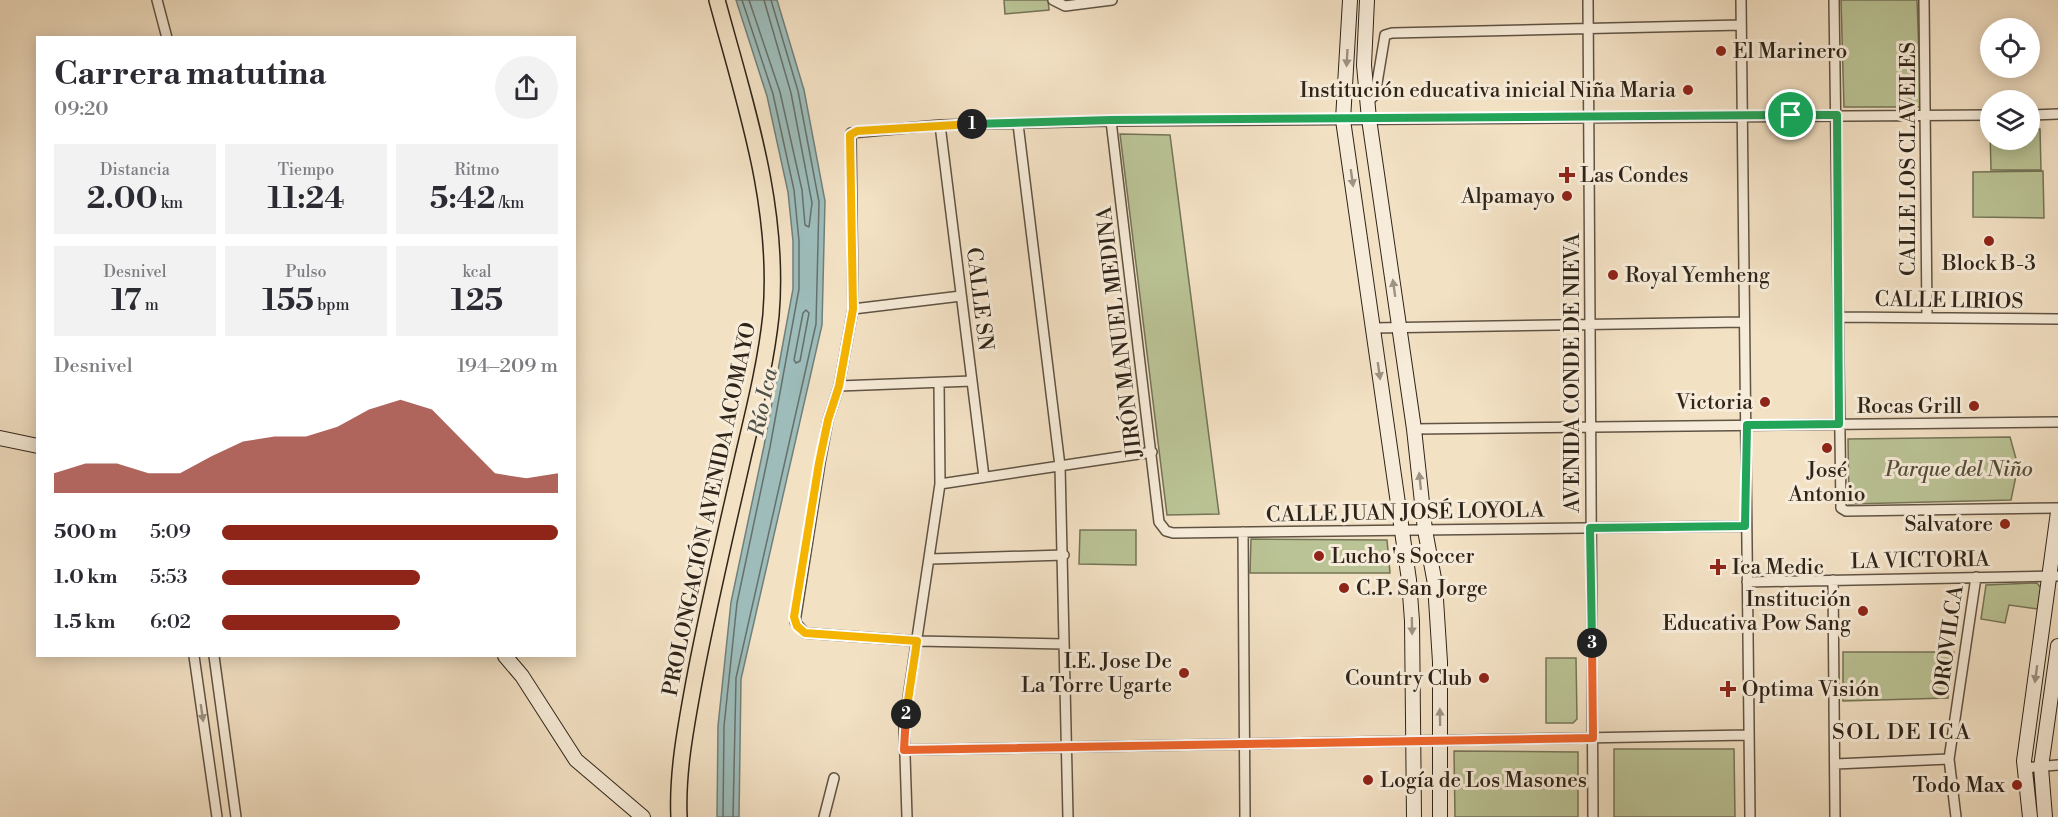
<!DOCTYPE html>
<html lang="es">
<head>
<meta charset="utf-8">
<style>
	:root { --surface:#fff; --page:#f2f2f3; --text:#2b2b33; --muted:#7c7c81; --accent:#8f2418 }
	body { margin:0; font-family:"Libre Bodoni",serif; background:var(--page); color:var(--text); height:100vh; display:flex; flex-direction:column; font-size:22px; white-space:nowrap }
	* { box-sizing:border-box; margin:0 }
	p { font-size:20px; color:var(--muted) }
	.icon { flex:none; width:33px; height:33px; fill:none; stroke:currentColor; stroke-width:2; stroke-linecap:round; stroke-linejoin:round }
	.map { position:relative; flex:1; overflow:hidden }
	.details { position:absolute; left:36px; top:36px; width:540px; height:621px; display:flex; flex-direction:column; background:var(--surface); border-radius:0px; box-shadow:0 3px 15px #0003 }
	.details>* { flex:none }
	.tools { position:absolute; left:1980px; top:18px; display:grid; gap:12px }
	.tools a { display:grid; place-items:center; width:60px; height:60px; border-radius:50%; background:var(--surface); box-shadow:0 3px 15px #0003; font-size:30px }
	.pin { position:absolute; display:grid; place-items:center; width:51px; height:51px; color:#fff; margin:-26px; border:3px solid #fff; border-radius:50%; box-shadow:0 2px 6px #0007 }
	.km { position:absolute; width:30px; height:30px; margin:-15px; border-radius:50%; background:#222; color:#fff; font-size:16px; line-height:30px; text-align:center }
	.round { display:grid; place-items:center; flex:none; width:63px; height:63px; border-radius:32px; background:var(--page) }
	.summary { display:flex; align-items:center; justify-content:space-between; height:102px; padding:0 18px }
	h1 { font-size:33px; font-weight:700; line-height:45px }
	.stats { display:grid; grid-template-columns:repeat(3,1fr); gap:9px; height:102px; padding:6px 18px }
	.stats div { display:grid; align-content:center; border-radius:0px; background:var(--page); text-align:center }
	.stats b { font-size:30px; font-weight:700 }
	.stats small { font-size:16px; font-weight:400 }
	.stats p { font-size:16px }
	.chart { height:168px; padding:12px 18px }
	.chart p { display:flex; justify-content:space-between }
	.chart svg { width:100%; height:108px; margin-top:6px; fill:var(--accent); opacity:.7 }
	ul { padding:0 18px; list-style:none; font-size:20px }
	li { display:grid; grid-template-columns:96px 72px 1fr; align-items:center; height:45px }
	li i { height:15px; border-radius:8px; background:var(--accent) }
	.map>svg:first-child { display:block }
	.green { fill:#bac395; stroke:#747457; stroke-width:1.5 }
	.water { fill:#9dbcba; stroke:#717f7a; stroke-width:1.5 }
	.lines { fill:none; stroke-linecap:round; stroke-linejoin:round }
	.shore { stroke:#66706a; stroke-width:1.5 }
	.street-casing { stroke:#605344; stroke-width:12 }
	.secondary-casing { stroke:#2f2419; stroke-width:16 }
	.primary-casing { stroke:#2f2419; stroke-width:18 }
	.street { stroke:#f7ecd9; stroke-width:9 }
	.secondary { stroke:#f7ecd9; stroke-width:14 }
	.primary { stroke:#f3e1c4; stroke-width:15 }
	.oneway { fill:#9d9283 }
	.split-1-casing { stroke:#fff; stroke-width:12 }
	.split-2-casing { stroke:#fff; stroke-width:12 }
	.split-3-casing { stroke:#fff; stroke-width:12 }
	.split-4-casing { stroke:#fff; stroke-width:12 }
	.split-1 { stroke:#22a559; stroke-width:8 }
	.split-2 { stroke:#f5b400; stroke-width:8 }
	.split-3 { stroke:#f0652b; stroke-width:8 }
	.split-4 { stroke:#22a559; stroke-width:8 }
	.poi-dot { fill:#8f2418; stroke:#f7ecd9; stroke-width:2 }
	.labels { text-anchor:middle; stroke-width:6; stroke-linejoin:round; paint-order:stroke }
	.poi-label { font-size:21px; fill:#2f2419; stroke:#f7ecd9; text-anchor:end }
	.street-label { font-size:21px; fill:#2f2419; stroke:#f7ecd9 }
	.park-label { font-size:21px; font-style:italic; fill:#524c38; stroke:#f7ecd9 }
	.water-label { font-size:22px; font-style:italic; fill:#505249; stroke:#f7ecd9 }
	.neighbourhood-label { font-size:22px; letter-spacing:1.5px; fill:#2f2419; stroke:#f7ecd9 }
</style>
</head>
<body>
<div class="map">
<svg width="2058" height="817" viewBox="0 0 2058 817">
	<rect width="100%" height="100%" fill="#f3e1c4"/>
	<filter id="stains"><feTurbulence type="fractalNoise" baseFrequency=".00333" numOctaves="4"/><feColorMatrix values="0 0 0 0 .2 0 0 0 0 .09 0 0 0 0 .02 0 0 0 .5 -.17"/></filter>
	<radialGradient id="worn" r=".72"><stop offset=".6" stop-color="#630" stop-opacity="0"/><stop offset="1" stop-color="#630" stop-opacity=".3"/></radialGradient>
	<path class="green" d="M1004,0H1048L1049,10L1005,14Z
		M1841,0H1917L1921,107H1844Z
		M1990,129V140H2030V129H2040L2041,170H1991Z
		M1120,134L1170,135L1219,514L1167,515Z
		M2043,171L2044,218L1973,217V172Z
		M2010,437L2018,466L2011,500L1849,504L1848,439Z
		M1080,530H1136V565L1079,564Z
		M1251,539L1387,540L1390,573H1250Z
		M2037,583L2041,588L2038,609L2009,605L2005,623L1981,619L1986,585Z
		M1843,652H1954L1948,698L1843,701Z
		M1546,658H1576L1577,719L1573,723H1546Z
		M1614,749H1734L1735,817H1614Z
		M1454,751L1578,752V817H1455Z"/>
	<path class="water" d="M736,0H777L804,90L825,201L822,325L741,679L739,817H717L718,726L731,602L764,446L793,289V241L788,192L767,96Z"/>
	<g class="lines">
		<path class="shore" d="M749,0L780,92L802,190L805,225L809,227L812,203L791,93L764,0
			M806,310L809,313L800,361L796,363L794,360L803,313Z
			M723,817L724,726L737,603L770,447L799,289V241L794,190L773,94L742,0
			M733,817L736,678L816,324L819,202L798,91L771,0"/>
		<g class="street-casing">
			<path id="street" d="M157,0L167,38
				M1053,0L1065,6L1112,0
				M1588,0L1593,817
				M1741,0L1750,817
				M1834,0L1841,508L1846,511L2058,508
				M1924,0L1927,318
				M1367,102L1375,95L1385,35L1392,33L1741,25
				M2030,115L2058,114
				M1111,121L1159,522L1166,531L1173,533L1745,526
				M1018,124L1060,466L1068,817
				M940,125L984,477
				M853,309L961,296
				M1839,317L2058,319
				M1373,328L1744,322
				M839,386L972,381
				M1414,429L2058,422
				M940,484L1152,452
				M1243,532L1245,817
				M930,559L1064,555
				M1833,580L1835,817
				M1747,582L2058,576
				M1064,644L917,641L805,633L795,622L820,463L828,420L839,386L853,309L851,133L940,125L1111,121L1990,115
				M194,656L217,817
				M214,656L236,817
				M904,750L1749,735
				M1835,764L1949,759
				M2024,768L2058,765
				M824,817L834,778
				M907,817L904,725L940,484L939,383
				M1956,817L1949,759L1976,577"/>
		</g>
		<g class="secondary-casing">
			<path id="secondary" d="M1350,0L1343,120L1409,580L1412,621L1414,817
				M1367,0L1364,65L1369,119L1414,429L1425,530L1435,584L1440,662V817
				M0,438L38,446
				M505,656L522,676L576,760L643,817
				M2030,817L2024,761L2058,512
				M2045,817L2041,767L2058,646"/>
		</g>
		<g class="primary-casing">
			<path id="primary" d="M679,817C677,772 686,726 694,682C708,607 726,532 743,457C754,410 766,363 771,315C780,205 745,104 717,0"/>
		</g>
		<use href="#street" class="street"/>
		<use href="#secondary" class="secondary"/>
		<use href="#primary" class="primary"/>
	</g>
	<defs><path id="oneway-solid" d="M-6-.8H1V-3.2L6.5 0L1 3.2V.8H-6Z" transform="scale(1.5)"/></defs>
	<g class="oneway">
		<use href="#oneway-solid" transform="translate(1347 58) rotate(93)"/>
		<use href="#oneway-solid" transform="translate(1352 178) rotate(82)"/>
		<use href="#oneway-solid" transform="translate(1394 288) rotate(-98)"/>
		<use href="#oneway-solid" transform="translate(1379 371) rotate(82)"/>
		<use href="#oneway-solid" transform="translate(1420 481) rotate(-96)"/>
		<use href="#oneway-solid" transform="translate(1412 626) rotate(89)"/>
		<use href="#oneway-solid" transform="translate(2036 674) rotate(98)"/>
		<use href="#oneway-solid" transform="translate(202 713) rotate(82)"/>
		<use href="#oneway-solid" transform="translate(1440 717) rotate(-91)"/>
	</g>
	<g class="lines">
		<g class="split-1-casing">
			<path id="split-1" d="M972,124L1111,120L1791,115"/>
		</g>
		<g class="split-2-casing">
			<path id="split-2" d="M906,714L917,641L805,633L797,626L794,617L819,463L828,420L839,386L853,309L850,135L857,131L972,124"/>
		</g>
		<g class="split-3-casing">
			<path id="split-3" d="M906,714L904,750L1593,738L1592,643"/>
		</g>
		<g class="split-4-casing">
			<path id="split-4" d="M1592,643L1590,528L1745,526L1747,425L1839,424L1837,115H1791"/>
		</g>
		<use href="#split-1" class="split-1"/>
		<use href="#split-2" class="split-2"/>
		<use href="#split-3" class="split-3"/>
		<use href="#split-4" class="split-4"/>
	</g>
	<g class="poi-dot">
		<circle cx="1721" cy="51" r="6"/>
		<circle cx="1688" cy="90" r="6"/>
		<path d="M1564 166h6v6h6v6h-6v6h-6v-6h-6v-6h6z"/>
		<circle cx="1567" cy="196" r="6"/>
		<circle cx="1989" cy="241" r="6"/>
		<circle cx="1613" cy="275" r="6"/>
		<circle cx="1765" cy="402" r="6"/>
		<circle cx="1974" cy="406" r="6"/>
		<circle cx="1827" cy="448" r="6"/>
		<circle cx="2005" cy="524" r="6"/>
		<circle cx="1319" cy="556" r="6"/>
		<path d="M1715 558h6v6h6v6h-6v6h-6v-6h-6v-6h6z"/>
		<circle cx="1344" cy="588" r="6"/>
		<circle cx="1863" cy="611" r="6"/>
		<circle cx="1184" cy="673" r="6"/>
		<circle cx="1484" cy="678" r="6"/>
		<path d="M1725 680h6v6h6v6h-6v6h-6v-6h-6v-6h6z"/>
		<circle cx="1368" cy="780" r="6"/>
		<circle cx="2017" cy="785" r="6"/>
	</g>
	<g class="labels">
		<g class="poi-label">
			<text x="1733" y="58" text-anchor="start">El Marinero</text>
			<text x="1676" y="97">Institución educativa inicial Niña Maria</text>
			<text x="1580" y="182" text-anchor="start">Las Condes</text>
			<text x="1555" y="203">Alpamayo</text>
			<text x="1989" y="270" text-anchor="middle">Block B-3</text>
			<text x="1625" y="282" text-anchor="start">Royal Yemheng</text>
			<text x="1753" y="409">Victoria</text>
			<text x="1962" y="413">Rocas Grill</text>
			<text x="1827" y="477" text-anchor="middle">José<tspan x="1827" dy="24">Antonio</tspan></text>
			<text x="1993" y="531">Salvatore</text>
			<text x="1331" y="563" text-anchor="start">Lucho's Soccer</text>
			<text x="1732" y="574" text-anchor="start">Ica Medic</text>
			<text x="1356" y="595" text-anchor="start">C.P. San Jorge</text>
			<text x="1851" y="606">Institución<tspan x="1851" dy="24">Educativa Pow Sang</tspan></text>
			<text x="1172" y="668">I.E. Jose De<tspan x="1172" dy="24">La Torre Ugarte</tspan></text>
			<text x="1472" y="685">Country Club</text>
			<text x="1742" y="696" text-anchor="start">Optima Visión</text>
			<text x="1380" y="787" text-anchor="start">Logía de Los Masones</text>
			<text x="2005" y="792">Todo Max</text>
		</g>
		<g class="street-label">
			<text transform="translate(1908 159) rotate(-90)" y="7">CALLE LOS CLAVELES</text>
			<text transform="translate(980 299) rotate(83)" y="7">CALLE SN</text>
			<text transform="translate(1949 300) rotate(1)" y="7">CALLE LIRIOS</text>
			<text transform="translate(1119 332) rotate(-97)" y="7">JIRÓN MANUEL MEDINA</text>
			<text transform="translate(1572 373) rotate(-90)" y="7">AVENIDA CONDE DE NIEVA</text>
			<text transform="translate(709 509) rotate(-78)" y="7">PROLONGACIÓN AVENIDA ACOMAYO</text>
			<text transform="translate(1405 512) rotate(-1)" y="7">CALLE JUAN JOSÉ LOYOLA</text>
			<text transform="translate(1920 560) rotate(-1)" y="7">LA VICTORIA</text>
			<text transform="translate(1948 641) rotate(-82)" y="7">OROVILCA</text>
		</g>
		<g class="park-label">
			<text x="1959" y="476">Parque del Niño</text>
		</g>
		<g class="water-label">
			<text transform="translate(762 402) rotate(-78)" y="8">Río Ica</text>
		</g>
		<g class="neighbourhood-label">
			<text x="1902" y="739">SOL DE ICA</text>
		</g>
	</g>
	<rect width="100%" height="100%" filter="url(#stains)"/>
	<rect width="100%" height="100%" fill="url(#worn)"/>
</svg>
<div class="tools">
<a><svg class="icon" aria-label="locate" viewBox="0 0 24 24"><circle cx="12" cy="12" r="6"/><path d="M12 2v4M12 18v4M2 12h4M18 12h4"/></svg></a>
<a><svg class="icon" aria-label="layers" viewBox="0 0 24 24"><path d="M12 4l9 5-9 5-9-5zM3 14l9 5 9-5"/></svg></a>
</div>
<div class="pin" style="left:1791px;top:115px;background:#1e9e55"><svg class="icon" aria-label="arrive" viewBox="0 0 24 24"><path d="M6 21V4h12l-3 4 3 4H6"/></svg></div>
<b class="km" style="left:972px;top:124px">1</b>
<b class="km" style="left:906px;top:714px">2</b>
<b class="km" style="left:1592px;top:643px">3</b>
<section class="details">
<div class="summary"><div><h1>Carrera matutina</h1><p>09:20</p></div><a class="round"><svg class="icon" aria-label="share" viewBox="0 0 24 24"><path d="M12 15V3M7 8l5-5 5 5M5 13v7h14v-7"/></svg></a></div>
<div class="stats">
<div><p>Distancia</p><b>2.00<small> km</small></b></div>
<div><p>Tiempo</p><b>11:24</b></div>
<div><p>Ritmo</p><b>5:42<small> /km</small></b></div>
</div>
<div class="stats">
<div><p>Desnivel</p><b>17<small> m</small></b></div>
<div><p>Pulso</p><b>155<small> bpm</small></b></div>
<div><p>kcal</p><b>125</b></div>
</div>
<div class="chart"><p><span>Desnivel</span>194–209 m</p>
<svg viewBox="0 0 160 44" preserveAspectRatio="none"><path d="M0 44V36L10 32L20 32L30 36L40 36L50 29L60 23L70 21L80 21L90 17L100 10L110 6L120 10L130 23L140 36L150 38L160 36V44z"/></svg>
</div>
<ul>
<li><b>500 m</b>5:09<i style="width:100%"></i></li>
<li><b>1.0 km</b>5:53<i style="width:59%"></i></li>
<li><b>1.5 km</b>6:02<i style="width:53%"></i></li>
</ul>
</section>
</div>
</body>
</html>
